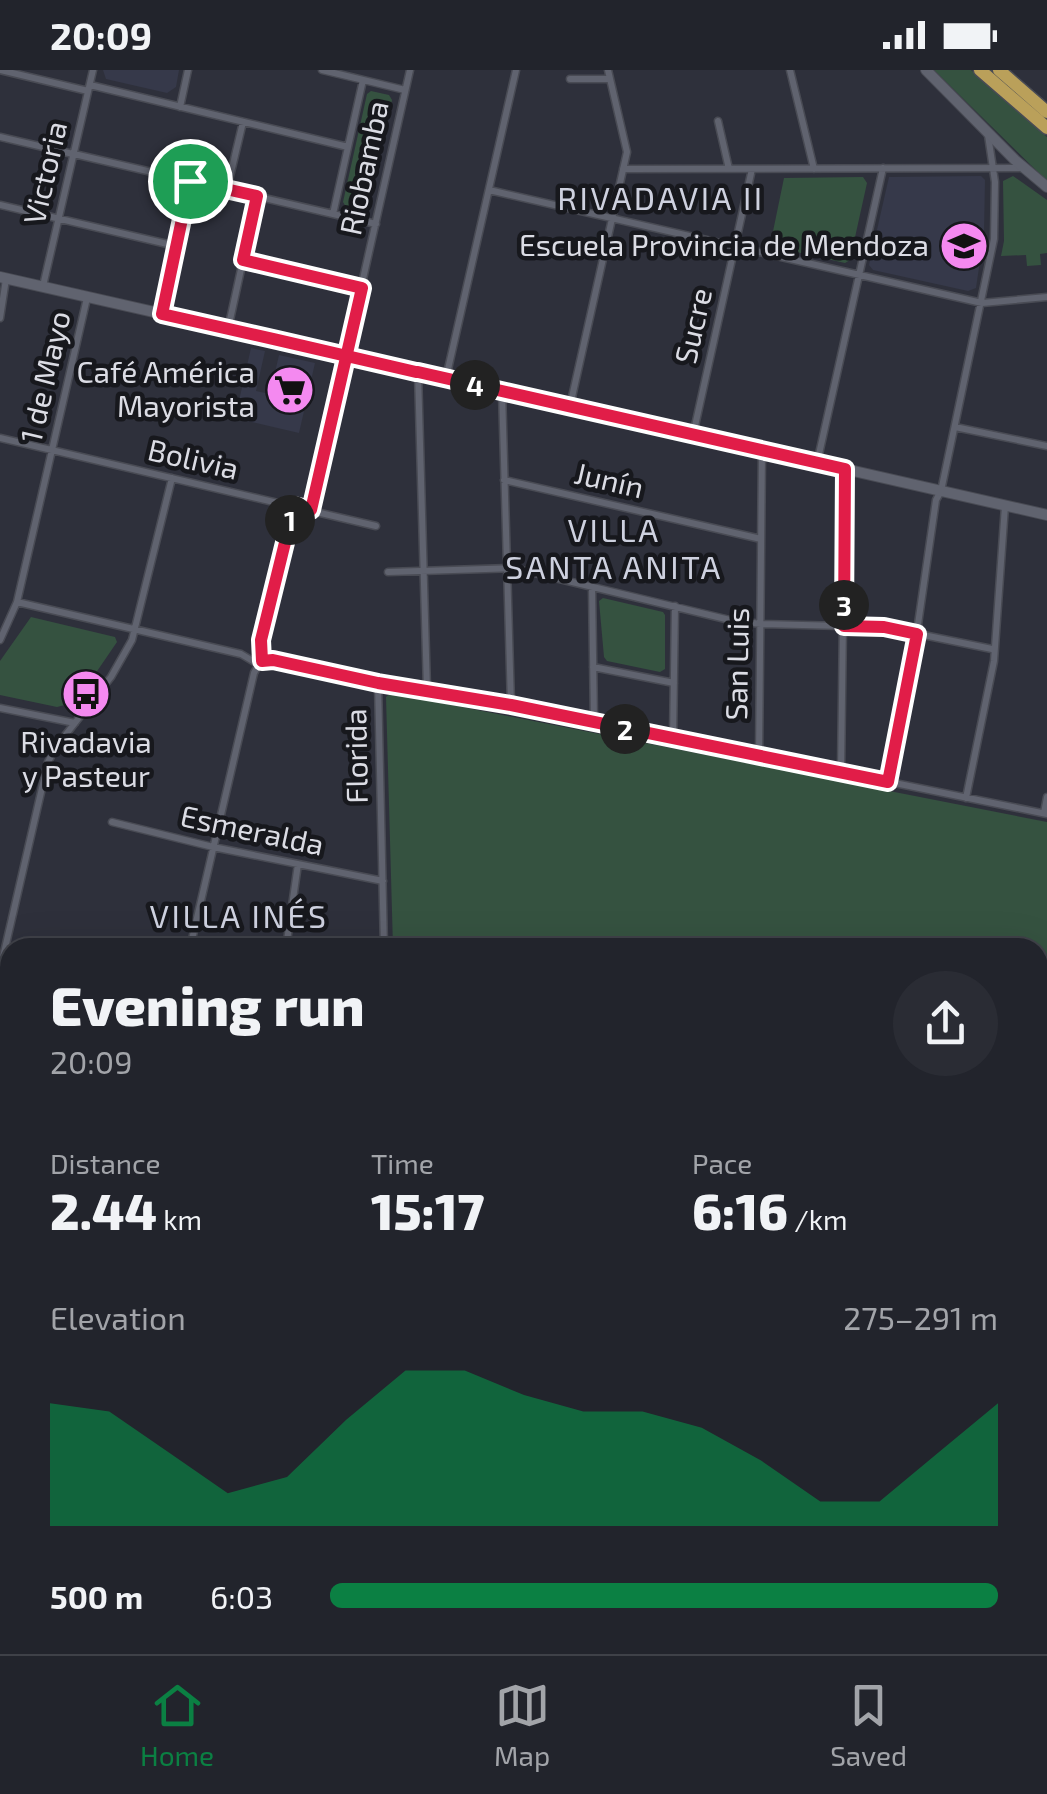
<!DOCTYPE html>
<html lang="en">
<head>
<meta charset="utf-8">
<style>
	:root { --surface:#22242c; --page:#2a2c34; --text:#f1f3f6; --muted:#a2a4a9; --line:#3f4148; --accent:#0b8043 }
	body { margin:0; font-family:"Exo 2",sans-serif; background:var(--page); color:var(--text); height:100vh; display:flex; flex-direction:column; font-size:38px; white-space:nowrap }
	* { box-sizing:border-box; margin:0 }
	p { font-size:32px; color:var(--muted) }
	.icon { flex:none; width:55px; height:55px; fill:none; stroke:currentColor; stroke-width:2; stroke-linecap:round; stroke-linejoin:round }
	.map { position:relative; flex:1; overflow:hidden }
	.side { position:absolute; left:0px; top:868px; width:1048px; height:718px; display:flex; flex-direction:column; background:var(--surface); border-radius:30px 30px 0 0; box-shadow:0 10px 40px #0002,0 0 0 2px var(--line) }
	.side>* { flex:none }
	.pin { position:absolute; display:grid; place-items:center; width:85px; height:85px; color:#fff; margin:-42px; border:5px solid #fff; border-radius:50%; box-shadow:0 2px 10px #0007 }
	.km { position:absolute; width:50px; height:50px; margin:-25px; border-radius:50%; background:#222; color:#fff; font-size:28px; line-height:50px; text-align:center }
	.round { display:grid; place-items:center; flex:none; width:105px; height:105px; border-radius:52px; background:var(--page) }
	.overview { display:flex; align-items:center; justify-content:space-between; height:170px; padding:0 50px }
	h1 { font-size:55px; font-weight:800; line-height:75px }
	.stats { display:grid; grid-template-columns:repeat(3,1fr); gap:15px; height:170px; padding:10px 50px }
	.stats div { display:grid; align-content:center }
	.stats b { font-size:50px; font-weight:800 }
	.stats small { font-size:28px; font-weight:400 }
	.stats p { font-size:28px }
	.chart { height:280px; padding:20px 50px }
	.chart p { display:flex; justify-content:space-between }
	.chart svg { width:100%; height:180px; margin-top:10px; fill:var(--accent); opacity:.7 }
	ul { padding:0 50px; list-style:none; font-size:32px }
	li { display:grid; grid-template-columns:160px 120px 1fr; align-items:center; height:75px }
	li i { height:25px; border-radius:12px; background:var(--accent) }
	.status { display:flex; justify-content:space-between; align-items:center; height:70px; padding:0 50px; background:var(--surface); direction:ltr }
	.status svg { height:28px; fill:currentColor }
	.menu { display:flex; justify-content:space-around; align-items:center; height:140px; border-top:2px solid var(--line); background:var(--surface); font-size:28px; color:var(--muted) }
	.menu a { display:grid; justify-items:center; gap:5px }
	.menu .current { color:var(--accent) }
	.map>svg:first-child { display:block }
	.built { fill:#36394a }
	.green { fill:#355240 }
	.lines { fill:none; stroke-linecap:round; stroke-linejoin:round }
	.street-casing { stroke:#494b54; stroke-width:9 }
	.secondary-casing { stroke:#494b54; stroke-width:12 }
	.highway-casing { stroke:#494b54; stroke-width:15 }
	.street { stroke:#60636f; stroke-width:6 }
	.secondary { stroke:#60636f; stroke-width:10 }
	.highway { stroke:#baa05a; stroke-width:12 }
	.route-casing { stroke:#fff; stroke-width:20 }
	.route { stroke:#e11d48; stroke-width:12 }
	.labels { text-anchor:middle; stroke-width:9; stroke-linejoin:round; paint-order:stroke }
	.street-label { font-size:30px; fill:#dbdce4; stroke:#17181d }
	.poi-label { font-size:30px; fill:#dbdce4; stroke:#17181d; text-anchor:end }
	.neighbourhood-label { font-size:32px; letter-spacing:2.5px; fill:#ced1df; stroke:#17181d }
</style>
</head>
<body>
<div class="status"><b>20:09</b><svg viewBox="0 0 49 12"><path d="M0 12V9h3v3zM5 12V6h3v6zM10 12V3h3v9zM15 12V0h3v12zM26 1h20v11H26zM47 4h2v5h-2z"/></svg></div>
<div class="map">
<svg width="1047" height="1584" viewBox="0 0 1047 1584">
	<rect width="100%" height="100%" fill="#2e303b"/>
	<path class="built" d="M103,0H179L176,17L167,23L106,9Z
		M981,106L985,110L984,164L976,218L968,221L873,200L869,195L889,107Z
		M251,278L265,281L256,321L270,324L279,285L315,293L299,363L235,348Z
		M295,1575H717L715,1584H291Z"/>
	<path class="green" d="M934,0H971L1047,67V111Z
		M371,21L389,25L392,30L368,138L363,141L346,137L343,132L367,24Z
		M1013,106L1047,130V183L1040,184L1041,195L1027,196L1026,185L1001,186L1004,171L1003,111Z
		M863,107L867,113L850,190L845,193L770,176L784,108Z
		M603,528L663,542L665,545V599L660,602L607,591L604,587L599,531Z
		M31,547L115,567L117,572L76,632L57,637L0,625V591Z
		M391,623L1047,752V1272L1038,1269V878L393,877L386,627Z"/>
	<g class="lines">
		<g class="street-casing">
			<path id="street" d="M0,0L88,21
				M322,0L405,20
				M790,0L814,99
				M570,9H610
				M90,15L348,77
				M180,37L188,0
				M718,51L729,99
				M0,67L73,84
				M74,84L376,154
				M623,99L1022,98
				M227,119L243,52
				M489,120L982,233L1047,227
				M0,135L176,176
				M333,144L363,10
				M243,190L362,218
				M43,216L93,0
				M162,244L191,111
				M0,248L6,209
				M228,259L257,126
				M418,303L427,620
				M446,308L516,0
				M502,321L511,635
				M570,336L627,82L608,0
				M955,357L1047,376
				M693,365L752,99
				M0,368L376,456
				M817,393L883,98
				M504,410L761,469
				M311,440L410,0
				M388,502L514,498L730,550L761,554L884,557L992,579
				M592,517L594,652
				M17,532L241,584L256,593L262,591
				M0,570L17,532L87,228
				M262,583L261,570L294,436
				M263,585L273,590L378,613L511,635L1047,744
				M593,597L674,613
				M378,613L384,878
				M0,638L75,653
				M673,669L675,536
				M759,688L762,380
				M841,703L845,400
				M888,712L915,575L936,430L941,421L994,169L995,112L988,65
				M966,728L994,591L1005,436
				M1044,743L1047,727
				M112,752L213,777L383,811
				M190,878L254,603L260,592
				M286,878L298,794
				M0,900L48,692L56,677L111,607L132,570L172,408
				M0,985L10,989
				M0,1065L10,1068
				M0,1152L10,1123
				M0,1243L10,1246
				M0,1310L10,1313
				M0,1388L10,1392
				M0,1512L10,1483
				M0,1548L10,1552
				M72,1575L97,1584
				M1025,1575L1047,1578
				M384,1584L385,1575
				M515,1584L518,1575
				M734,1584L735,1575
				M899,1584L900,1575
				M954,1584L955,1575"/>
		</g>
		<g class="secondary-casing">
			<path id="secondary" d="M926,0L1015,90L1047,117
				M0,207L1047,445
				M0,900L10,903
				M1038,1281L1047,1284
				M276,1584L280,1575"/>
		</g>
		<g class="highway-casing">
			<path id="highway" d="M980,0L1047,58
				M999,0L1047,42"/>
		</g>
		<use href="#street" class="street"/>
		<use href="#secondary" class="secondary"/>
		<use href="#highway" class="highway"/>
	</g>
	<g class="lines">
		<g class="route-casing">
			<path id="route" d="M190,111L257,126L243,190L362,218L311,440L294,436L261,570L262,591L273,590L378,613L511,635L888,712L917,564L884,557L844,556L845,399L418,302H416C331,282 247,263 162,244L190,111"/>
		</g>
		<use href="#route" class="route"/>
	</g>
	<defs>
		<g id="school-disc" transform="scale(2.5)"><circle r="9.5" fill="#f489f0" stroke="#17181d"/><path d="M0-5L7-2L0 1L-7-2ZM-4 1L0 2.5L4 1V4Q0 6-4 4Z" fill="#111"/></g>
		<g id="supermarket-disc" transform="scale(2.5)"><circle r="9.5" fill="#f489f0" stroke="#17181d"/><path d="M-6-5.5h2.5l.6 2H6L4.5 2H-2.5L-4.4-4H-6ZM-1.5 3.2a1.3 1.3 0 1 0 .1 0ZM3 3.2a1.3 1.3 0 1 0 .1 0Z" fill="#111"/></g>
		<g id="bus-disc" transform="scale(2.5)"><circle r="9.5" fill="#f489f0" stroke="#17181d"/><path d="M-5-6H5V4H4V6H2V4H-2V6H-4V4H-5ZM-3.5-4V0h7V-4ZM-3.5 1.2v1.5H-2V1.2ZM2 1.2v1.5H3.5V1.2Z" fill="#111"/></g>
	</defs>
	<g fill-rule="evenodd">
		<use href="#school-disc" x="964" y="176"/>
		<use href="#supermarket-disc" x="290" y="320"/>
		<use href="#bus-disc" x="86" y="624"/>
	</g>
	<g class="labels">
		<g class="street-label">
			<text transform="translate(365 98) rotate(-78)" y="10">Riobamba</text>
			<text transform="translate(46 103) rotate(-77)" y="10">Victoria</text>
			<text transform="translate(694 256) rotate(-77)" y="10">Sucre</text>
			<text transform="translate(46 307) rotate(-77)" y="10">1 de Mayo</text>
			<text transform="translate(193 390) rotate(13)" y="10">Bolivia</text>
			<text transform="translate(609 411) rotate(13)" y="10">Junín</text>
			<text transform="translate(738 594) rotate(-89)" y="10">San Luis</text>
			<text transform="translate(357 686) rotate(-91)" y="10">Florida</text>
			<text transform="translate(252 761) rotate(12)" y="10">Esmeralda</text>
		</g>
		<g class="poi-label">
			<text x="929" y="186">Escuela Provincia de Mendoza</text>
			<text x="255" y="313">Café América<tspan x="255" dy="34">Mayorista</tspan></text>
			<text x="86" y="683" text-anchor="middle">Rivadavia<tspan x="86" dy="34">y Pasteur</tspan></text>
		</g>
		<g class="neighbourhood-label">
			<text x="661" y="140">RIVADAVIA II</text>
			<text x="614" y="472">VILLA<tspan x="614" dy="37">SANTA ANITA</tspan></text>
			<text x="239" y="858">VILLA INÉS</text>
		</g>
	</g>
</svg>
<div class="pin" style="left:190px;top:111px;background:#1e9e55"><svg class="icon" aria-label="arrive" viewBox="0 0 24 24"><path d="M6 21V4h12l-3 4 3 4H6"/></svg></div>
<b class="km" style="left:290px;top:450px">1</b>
<b class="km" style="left:625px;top:659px">2</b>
<b class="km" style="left:844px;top:535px">3</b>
<b class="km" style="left:475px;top:315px">4</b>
<section class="side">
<div class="overview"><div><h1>Evening run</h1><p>20:09</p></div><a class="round"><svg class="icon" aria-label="share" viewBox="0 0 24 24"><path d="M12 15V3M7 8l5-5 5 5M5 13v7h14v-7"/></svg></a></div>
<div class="stats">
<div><p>Distance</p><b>2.44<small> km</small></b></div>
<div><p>Time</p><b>15:17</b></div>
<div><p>Pace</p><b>6:16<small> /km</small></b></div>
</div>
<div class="chart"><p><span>Elevation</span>275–291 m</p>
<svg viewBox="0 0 160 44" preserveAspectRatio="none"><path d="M0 44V14L10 16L20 26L30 36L40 32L50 18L60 6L70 6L80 12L90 16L100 16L110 20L120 28L130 38L140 38L150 26L160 14V44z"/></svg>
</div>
<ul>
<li><b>500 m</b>6:03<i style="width:100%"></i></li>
</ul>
</section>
</div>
<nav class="menu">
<a class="current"><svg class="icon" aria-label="home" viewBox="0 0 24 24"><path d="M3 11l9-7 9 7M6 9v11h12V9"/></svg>Home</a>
<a><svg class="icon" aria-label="map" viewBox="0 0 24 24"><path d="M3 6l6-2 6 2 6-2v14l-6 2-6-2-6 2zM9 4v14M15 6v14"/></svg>Map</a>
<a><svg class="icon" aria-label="saved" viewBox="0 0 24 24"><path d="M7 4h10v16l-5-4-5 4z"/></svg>Saved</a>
</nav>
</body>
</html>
